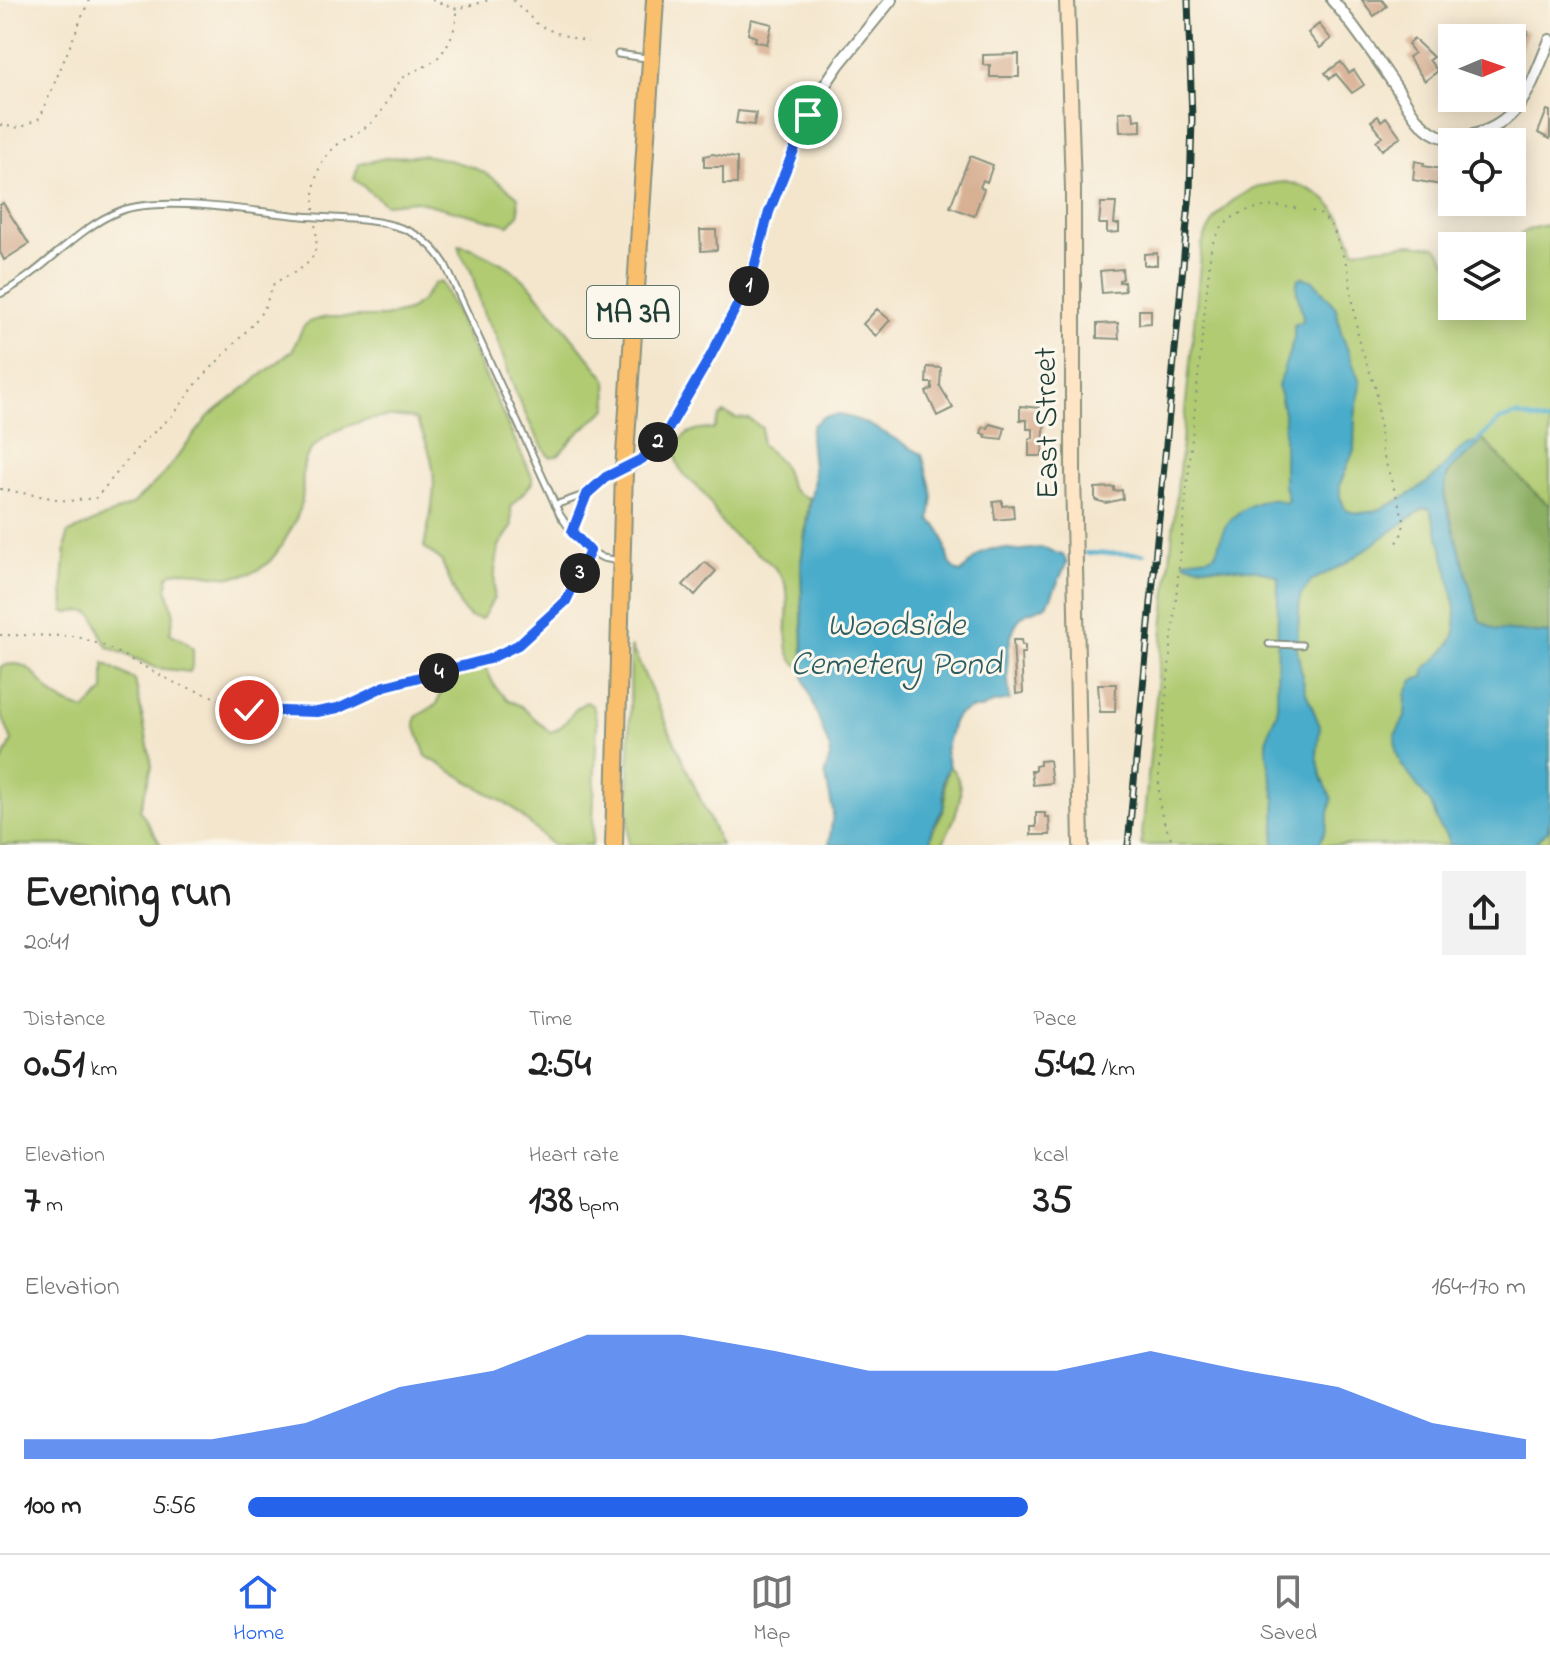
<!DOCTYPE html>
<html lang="en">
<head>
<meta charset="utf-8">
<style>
	:root { --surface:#fff; --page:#f2f2f2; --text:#222; --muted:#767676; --line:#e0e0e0; --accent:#2563eb }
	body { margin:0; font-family:"Indie Flower",sans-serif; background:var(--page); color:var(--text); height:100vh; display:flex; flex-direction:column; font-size:30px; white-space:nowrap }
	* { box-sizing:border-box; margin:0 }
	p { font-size:26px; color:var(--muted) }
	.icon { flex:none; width:44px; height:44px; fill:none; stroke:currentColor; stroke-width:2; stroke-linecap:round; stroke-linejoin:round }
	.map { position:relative; height:845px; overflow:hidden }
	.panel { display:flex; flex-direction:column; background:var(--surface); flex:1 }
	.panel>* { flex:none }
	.needle { width:52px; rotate:88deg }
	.fabs { position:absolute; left:1438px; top:24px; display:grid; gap:16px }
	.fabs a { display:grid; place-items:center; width:88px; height:88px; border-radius:0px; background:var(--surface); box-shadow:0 4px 20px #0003; font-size:40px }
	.pin { position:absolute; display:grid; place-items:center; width:68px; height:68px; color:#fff; margin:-34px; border:4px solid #fff; border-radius:50%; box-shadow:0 2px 8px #0007 }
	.km { position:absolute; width:40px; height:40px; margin:-20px; border-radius:50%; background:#222; color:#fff; font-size:22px; line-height:40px; text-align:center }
	.round { display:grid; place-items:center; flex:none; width:84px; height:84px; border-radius:0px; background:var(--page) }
	.headline { display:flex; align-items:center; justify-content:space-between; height:136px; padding:0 24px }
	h1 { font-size:44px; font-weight:700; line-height:60px }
	.figures { display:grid; grid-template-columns:repeat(3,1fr); gap:12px; height:136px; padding:8px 24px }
	.figures div { display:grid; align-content:center }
	.figures b { font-size:40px; font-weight:700 }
	.figures small { font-size:22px; font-weight:400 }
	.figures p { font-size:22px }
	.chart { height:224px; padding:16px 24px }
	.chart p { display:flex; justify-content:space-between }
	.chart svg { width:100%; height:144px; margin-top:8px; fill:var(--accent); opacity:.7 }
	ul { padding:0 24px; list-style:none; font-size:26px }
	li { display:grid; grid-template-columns:128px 96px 1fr; align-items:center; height:60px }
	li i { height:20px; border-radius:10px; background:var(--accent) }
	.menu { display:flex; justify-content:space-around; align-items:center; height:112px; border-top:2px solid var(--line); background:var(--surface); font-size:22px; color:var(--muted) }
	.menu a { display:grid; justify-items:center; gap:4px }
	.menu .current { color:var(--accent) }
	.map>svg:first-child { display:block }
	.green { fill:#b0cb72; stroke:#688453; stroke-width:2 }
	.forest { fill:#8caf64; stroke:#56764c; stroke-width:2 }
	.water { fill:#4aacca; stroke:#34747f; stroke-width:2 }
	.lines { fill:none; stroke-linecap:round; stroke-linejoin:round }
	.stream { stroke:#4aacca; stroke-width:4 }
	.building { fill:#d8b194 }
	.lane-casing { stroke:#8a9280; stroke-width:9 }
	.street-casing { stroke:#8a9280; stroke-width:14 }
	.secondary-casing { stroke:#8a9280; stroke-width:18 }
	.primary-casing { stroke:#8a9280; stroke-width:20 }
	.path { stroke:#8a9280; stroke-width:2; stroke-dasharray:2 6; stroke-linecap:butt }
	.lane { stroke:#fff; stroke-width:5 }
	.street { stroke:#fff; stroke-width:10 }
	.secondary { stroke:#fde5c5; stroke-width:14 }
	.primary { stroke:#f9bf6d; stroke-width:16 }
	.rail-casing { stroke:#1f3d34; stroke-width:7 }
	.rail { stroke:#fbf7ec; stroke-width:4; stroke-dasharray:12; stroke-linecap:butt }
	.route-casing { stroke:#fff; stroke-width:16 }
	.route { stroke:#2563eb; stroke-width:10 }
	.labels { text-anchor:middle; stroke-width:6; stroke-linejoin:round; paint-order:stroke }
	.shield { fill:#fbf7ec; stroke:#61756b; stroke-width:2 }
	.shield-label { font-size:30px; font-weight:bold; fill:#1f3d34 }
	.street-label { font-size:32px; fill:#1f3d34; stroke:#fbf7ec }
	.water-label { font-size:34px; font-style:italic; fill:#2c5e61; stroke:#fbf7ec }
</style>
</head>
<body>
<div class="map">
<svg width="1550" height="845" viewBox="0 0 1550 845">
	<rect width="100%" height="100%" fill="#fbf7ec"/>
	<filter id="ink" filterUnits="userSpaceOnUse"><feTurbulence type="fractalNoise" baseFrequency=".0125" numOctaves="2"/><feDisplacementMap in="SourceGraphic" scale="16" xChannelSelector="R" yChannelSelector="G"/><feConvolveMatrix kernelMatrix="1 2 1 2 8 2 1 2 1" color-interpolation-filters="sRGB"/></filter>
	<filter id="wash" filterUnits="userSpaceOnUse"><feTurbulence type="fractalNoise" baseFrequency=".006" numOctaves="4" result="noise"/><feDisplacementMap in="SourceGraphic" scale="32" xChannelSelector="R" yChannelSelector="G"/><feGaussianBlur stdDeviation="1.8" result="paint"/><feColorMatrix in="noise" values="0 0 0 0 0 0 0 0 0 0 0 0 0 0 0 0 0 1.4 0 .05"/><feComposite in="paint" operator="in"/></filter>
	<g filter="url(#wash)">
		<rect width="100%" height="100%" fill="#f4e6cd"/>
		<path class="green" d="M424,155C469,164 483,167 518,197L519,214L509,225L416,201L385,204L354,179L359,164L385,158Z
			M1286,182C1326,190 1342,211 1354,250L1411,244L1437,247L1452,269V306H1512V246H1510C1519,232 1534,226 1550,225V845H1141L1202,245C1214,208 1246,184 1286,182Z
			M459,245L474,249L509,267L530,285L607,380L608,408L578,433L558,455L551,457L547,454L533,430L517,396L495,334L484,315L471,271L460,253Z
			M441,281L532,477V483L511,507L512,527L499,546L495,571L494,598L482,619L470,617L461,608L441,560L424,547C435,495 442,468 416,420C387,409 319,428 306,458C300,470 304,487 302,500C300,517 279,553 267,564C229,594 189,559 168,576L167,588L174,615L170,633L186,642L193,649V663L190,672L157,668L108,647C93,629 105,604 68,613L64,611L63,582L67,534L133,504L164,474L209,416L292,351L303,327L309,322L326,317H384L408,311L421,301L435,283Z
			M724,413L736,418L749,419L762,428L761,444C767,450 775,456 781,463C794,481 781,489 809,498L801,563L803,668C772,657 797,604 783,579C769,555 740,546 724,526C716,516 712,504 704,494C698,486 689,481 683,473C670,457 676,435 696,430C701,428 709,429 714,429L719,417Z
			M631,646L640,665L721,845H628Z
			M104,663L135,680L152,766L140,810L161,845H0V766L12,741L0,711V667C29,656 36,678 51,693C60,702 74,706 85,710L104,691Z
			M478,666L486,668L495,687L508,700L521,706L550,732C568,728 571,707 587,702L593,706L597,722L592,845H552L513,808L426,756L415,725L416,717L437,704L446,678Z
			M949,766C973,788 953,821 942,845H930C930,829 941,821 944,807C948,790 941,785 949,766Z"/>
		<path class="forest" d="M1482,439C1506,461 1525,486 1550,506V634L1496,630L1480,621L1465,574L1444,490C1447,461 1470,460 1482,439Z"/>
		<path class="water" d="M1302,277L1314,281L1336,308L1341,332L1360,383L1355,418L1354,450L1340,484V496L1345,509C1369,524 1418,491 1437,474C1446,466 1454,453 1464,447C1469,444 1476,442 1482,439C1467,465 1440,459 1445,501L1480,621L1496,630L1550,634V820L1548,830L1533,845H1449L1447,835L1440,828L1431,804L1401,764L1396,751L1395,735L1405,717L1406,695L1413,680L1424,677L1426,667C1437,659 1450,648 1454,635C1462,610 1439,538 1431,511L1428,508L1423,509L1345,564L1311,581L1300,596L1297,650L1305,690L1320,726L1317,755L1321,775L1332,799L1326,829L1319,845H1274C1275,830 1276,814 1275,800C1271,766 1258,746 1277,713L1278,577C1251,563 1215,571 1185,563L1184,560L1209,557L1215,554C1220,545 1220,533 1227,524C1238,509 1267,493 1285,503L1288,500L1284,485V413L1278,386L1294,338V325L1303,321C1303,306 1293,293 1298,279Z
			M835,415C864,416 896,441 922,454L933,496L930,520C933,523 938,526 940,530C950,545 941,564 961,573C983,549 985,546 1017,550C1026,551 1036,547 1044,548C1051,550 1056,554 1063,555L1067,562L1048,604C1041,610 1033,609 1025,614C1003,629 1007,678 1010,700L993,703L981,709H970L957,715L953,722L945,751L949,766L943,780L944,807L932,828L930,845H829L833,812L825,773L831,753L804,678L801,563L814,479L810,436L813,425L823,417Z"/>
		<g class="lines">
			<path class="stream" d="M1477,442L1500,420L1516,415L1550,423
				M1085,553L1144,554"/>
		</g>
		<g id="blocks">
			<path class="building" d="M1362,0H1382L1387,6L1374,16Z
				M751,19L772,24L767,44L755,41L756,37L748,34Z
				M1319,24L1331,39L1320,48L1308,33Z
				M1519,28L1528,32L1516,60L1512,58V38H1506L1508,33L1515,36Z
				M1414,39L1433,57L1429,60L1438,71L1425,81L1408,57L1414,53L1408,44Z
				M1019,54V77H990V65H983V55Z
				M1341,62L1349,73L1354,70L1364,85L1352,93L1336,74L1330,79L1325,73Z
				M1547,110L1550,111V139L1538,133Z
				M738,111L756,113L754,125L736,123Z
				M1133,111L1134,120L1141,119V131L1120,132L1119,112Z
				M1378,116L1381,121L1386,117L1401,137L1382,150L1376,141L1382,136L1371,121Z
				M712,154L737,158V184H723V167H704V156Z
				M970,156L993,165L987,182L983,180L980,187L984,189L974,216L950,207Z
				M1415,161L1424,163L1423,166L1448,170V167H1452V187L1413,180Z
				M3,203L29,244L4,260L0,252V205Z
				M1101,203H1116L1114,224H1119V232L1107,233V224H1099Z
				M700,230H716L717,250L701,251Z
				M1157,253V265H1144V254Z
				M1122,269L1123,279L1119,280V282H1124L1125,291L1102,293L1100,271Z
				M877,309L890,320L876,336L863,324Z
				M1139,310H1151V323L1139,324Z
				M1118,323L1119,339L1097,338V324Z
				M927,367L941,368L940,386L953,408L937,416L926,392L932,389V383H926Z
				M1020,406L1040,408V419H1045L1042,456H1029V439L1033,438V429H1027V420H1020Z
				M990,424L1005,428L1002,439L985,437L986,435L981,433L983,427L988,428Z
				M1114,487V491L1122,490L1123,499L1106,503L1095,500V488Z
				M1002,500V506L1013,505L1014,518L995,520L993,501Z
				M705,562L716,571L695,595L683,585Z
				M1013,640H1021L1022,645H1025V653H1021L1023,693L1016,694Z
				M1098,684H1116L1115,712H1100Z
				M1049,760L1052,783L1033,785L1031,771H1035V766L1040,765V761Z
				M1036,813H1045V817H1049L1050,835H1031V827H1036Z"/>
		</g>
	</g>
	<g filter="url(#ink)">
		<use href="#blocks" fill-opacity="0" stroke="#8a9280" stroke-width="2"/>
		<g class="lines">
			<g class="lane-casing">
				<path id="lane" d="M618,54L646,58
					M0,294C43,273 75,228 120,211C161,195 255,212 302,216C335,219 372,217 404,229C422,236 435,248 445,264L560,515L572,532L590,551L603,558L619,561
					M555,505L587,494L606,477L619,472
					M572,532L586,495
					M1269,644L1302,645"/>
			</g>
			<g class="street-casing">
				<path id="street" d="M1332,0C1355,26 1374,55 1394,84C1407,103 1415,124 1437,135C1448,140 1461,138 1473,135C1523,123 1532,81 1550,40
					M624,470L642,459L666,433L710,357L751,279L769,212L814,101L839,64L891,0"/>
			</g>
			<g class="secondary-casing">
				<path id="secondary" d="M1067,0L1073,189V472L1081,845"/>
			</g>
			<g class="primary-casing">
				<path id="primary" d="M614,845L624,470L655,0"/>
			</g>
			<path class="path" d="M432,0L457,9L489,0
				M513,0L538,25L559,34L588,42
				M0,125L20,128L40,118L89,0
				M314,210C313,179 317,158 344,140C355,133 366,129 375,119C387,107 391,90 403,78C411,71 421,69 431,63C446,54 458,27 457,9
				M1312,211L1322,215L1333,228L1348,269L1359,342L1376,389L1382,451L1404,520L1403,531L1395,547
				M0,489L68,501L96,498L140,445L173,415L197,383L253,324L264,309L274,283C304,267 322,263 315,224
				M0,635L75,636L105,646L173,682L249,710L317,712L338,708L385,686L489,659L518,645L566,601L578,581L586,558
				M1175,845C1157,813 1159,803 1159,767L1211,248C1224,208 1262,202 1300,209"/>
			<use href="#lane" class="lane"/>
			<use href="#street" class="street"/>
			<use href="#secondary" class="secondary"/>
			<use href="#primary" class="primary"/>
			<g class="rail-casing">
				<path id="rail" d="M1128,845L1190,192L1192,119L1188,0"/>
			</g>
			<use href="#rail" class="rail"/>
		</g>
	</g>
	<g class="lines" filter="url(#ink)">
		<g class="route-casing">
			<path id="route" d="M249,710L317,712L338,708L385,686L489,659L518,645L566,601L590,551L572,532L587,494L606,477L642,459L666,433L710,357L751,279L769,212L808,115"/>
		</g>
		<use href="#route" class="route"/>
	</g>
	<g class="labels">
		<rect class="shield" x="587" y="286" width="92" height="52" rx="6"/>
		<g class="shield-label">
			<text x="633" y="322">MA 3A</text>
		</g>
		<g class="street-label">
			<text transform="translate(1045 423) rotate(-91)" y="11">East Street</text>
		</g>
		<g class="water-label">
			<text x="896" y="635">Woodside<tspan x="896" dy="39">Cemetery Pond</tspan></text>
		</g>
	</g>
</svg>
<div class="fabs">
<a><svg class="needle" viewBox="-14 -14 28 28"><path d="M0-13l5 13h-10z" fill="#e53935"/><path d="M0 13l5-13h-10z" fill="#767676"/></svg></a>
<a><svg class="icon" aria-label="locate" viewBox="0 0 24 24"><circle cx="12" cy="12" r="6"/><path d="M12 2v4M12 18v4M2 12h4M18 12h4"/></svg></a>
<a><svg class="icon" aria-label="layers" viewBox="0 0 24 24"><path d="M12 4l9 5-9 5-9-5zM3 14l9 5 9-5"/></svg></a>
</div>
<div class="pin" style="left:808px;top:115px;background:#1e9e55"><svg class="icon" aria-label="arrive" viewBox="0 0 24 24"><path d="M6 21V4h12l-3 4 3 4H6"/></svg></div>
<div class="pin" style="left:249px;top:710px;background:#d93025"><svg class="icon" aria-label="check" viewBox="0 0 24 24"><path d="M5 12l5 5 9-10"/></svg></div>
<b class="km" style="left:749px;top:286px">1</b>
<b class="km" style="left:658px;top:442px">2</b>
<b class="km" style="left:580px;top:573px">3</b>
<b class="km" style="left:439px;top:673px">4</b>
</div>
<section class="panel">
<div class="headline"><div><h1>Evening run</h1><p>20:41</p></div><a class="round"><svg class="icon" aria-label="share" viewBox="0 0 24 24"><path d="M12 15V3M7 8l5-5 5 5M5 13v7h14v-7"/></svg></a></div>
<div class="figures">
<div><p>Distance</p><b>0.51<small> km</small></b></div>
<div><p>Time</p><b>2:54</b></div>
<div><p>Pace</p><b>5:42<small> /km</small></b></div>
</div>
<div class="figures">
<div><p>Elevation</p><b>7<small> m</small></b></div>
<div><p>Heart rate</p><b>138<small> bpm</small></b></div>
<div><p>kcal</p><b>35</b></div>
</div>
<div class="chart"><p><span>Elevation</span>164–170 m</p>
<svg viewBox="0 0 160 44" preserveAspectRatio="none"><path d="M0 44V38L10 38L20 38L30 33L40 22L50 17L60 6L70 6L80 11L90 17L100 17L110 17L120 11L130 17L140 22L150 33L160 38V44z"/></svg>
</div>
<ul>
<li><b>100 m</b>5:56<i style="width:61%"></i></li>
</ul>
</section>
<nav class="menu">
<a class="current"><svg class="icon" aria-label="home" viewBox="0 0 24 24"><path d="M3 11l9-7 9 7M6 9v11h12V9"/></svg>Home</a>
<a><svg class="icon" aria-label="map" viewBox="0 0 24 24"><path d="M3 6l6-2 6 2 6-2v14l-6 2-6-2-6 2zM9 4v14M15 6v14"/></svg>Map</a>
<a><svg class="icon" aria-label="saved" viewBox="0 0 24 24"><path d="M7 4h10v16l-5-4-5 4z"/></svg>Saved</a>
</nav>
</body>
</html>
